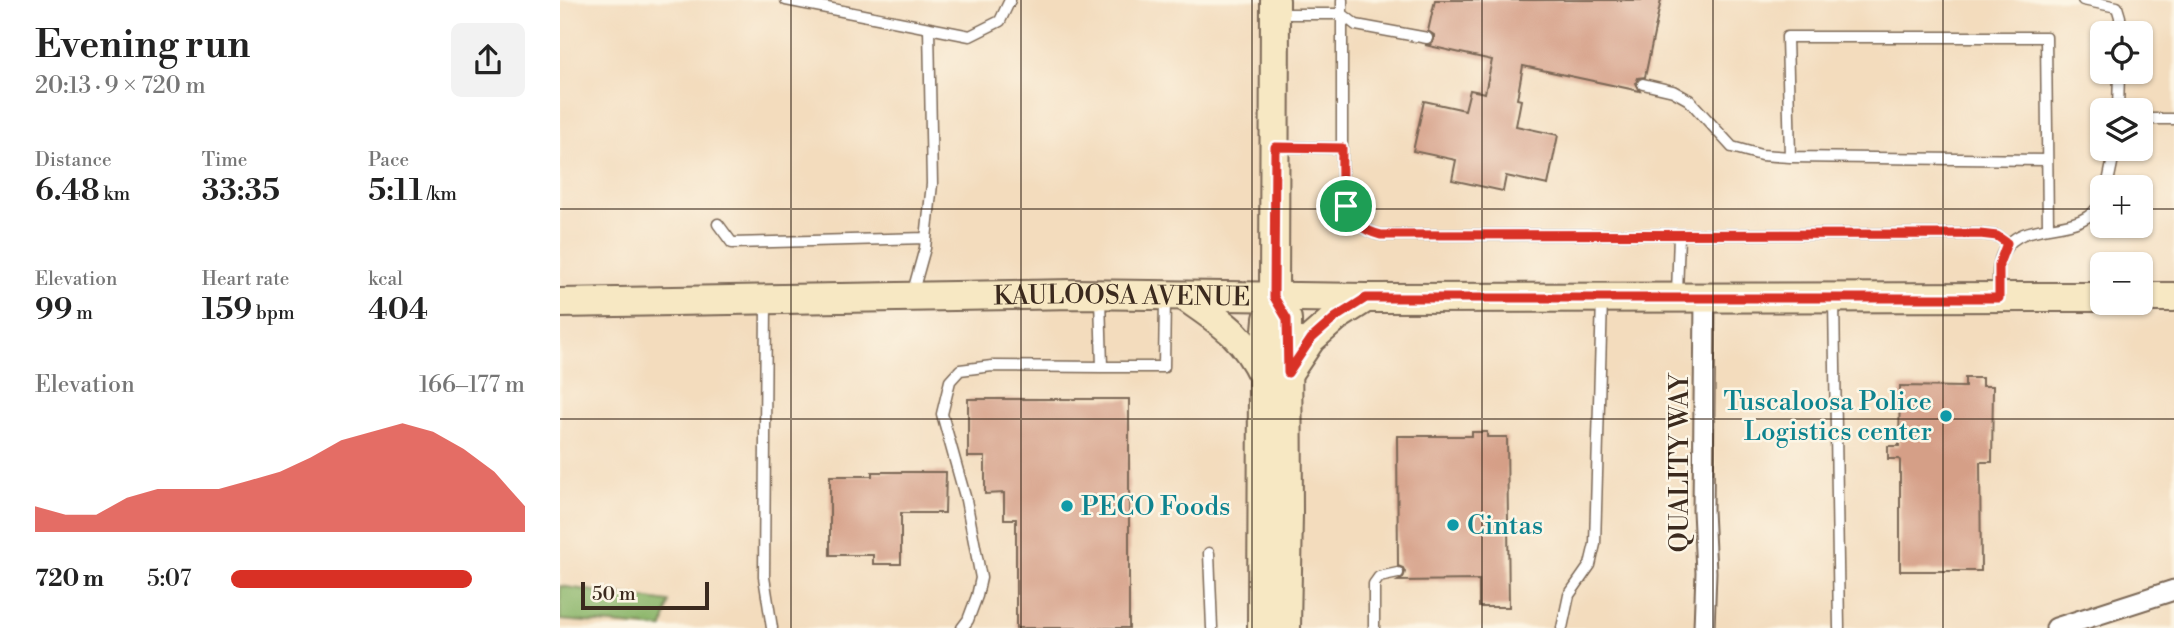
<!DOCTYPE html>
<html lang="en">
<head>
<meta charset="utf-8">
<style>
	:root { --surface:#fff; --page:#f2f2f2; --text:#222; --muted:#767676; --accent:#d93025 }
	body { margin:0; font-family:"Libre Bodoni",serif; background:var(--page); color:var(--text); height:100vh; display:flex; flex-direction:column; font-size:26px; white-space:nowrap }
	* { box-sizing:border-box; margin:0 }
	p { font-size:23px; color:var(--muted) }
	.icon { flex:none; width:38px; height:38px; fill:none; stroke:currentColor; stroke-width:2; stroke-linecap:round; stroke-linejoin:round }
	.map { position:relative; flex:1; overflow:hidden }
	.panel { display:flex; flex-direction:column; background:var(--surface); width:560px }
	.panel>* { flex:none }
	.fabs { position:absolute; left:1530px; top:21px; display:grid; gap:14px }
	.fabs a { display:grid; place-items:center; width:63px; height:63px; border-radius:10px; background:var(--surface); box-shadow:0 2px 5px #0004; font-size:35px }
	.scale { position:absolute; left:21px; bottom:18px; width:128px; box-sizing:border-box; padding-left:7px; border:4px solid #3b2a1e; border-top:0; font-size:19px; line-height:24px; white-space:nowrap; color:#3b2a1e; -webkit-text-stroke:5px #fcf5e5; paint-order:stroke }
	.pin { position:absolute; display:grid; place-items:center; width:60px; height:60px; color:#fff; margin:-30px; border:4px solid #fff; border-radius:50%; box-shadow:0 2px 7px #0007 }
	.round { display:grid; place-items:center; flex:none; width:74px; height:74px; border-radius:10px; background:var(--page) }
	.overview { display:flex; align-items:center; justify-content:space-between; height:119px; padding:0 35px }
	h1 { font-size:38px; font-weight:600; line-height:52px }
	.figures { display:grid; grid-template-columns:repeat(3,1fr); gap:10px; height:119px; padding:7px 35px }
	.figures div { display:grid; align-content:center }
	.figures b { font-size:30px; font-weight:600 }
	.figures small { font-size:19px; font-weight:400 }
	.figures p { font-size:19px }
	.chart { height:196px; padding:14px 35px }
	.chart p { display:flex; justify-content:space-between }
	.chart svg { width:100%; height:126px; margin-top:7px; fill:var(--accent); opacity:.7 }
	ul { padding:0 35px; list-style:none; font-size:23px }
	li { display:grid; grid-template-columns:112px 84px 1fr; align-items:center; height:52px }
	li i { height:18px; border-radius:9px; background:var(--accent) }
	main { display:flex; flex:1; min-height:0 }
	.map>svg:first-child { display:block }
	.forest { fill:#8fb86e; stroke:#657146; stroke-width:2 }
	.building { fill:#d59f87 }
	.lines { fill:none; stroke-linecap:round; stroke-linejoin:round }
	.lane-casing { stroke:#7b6856; stroke-width:13 }
	.street-casing { stroke:#7b6856; stroke-width:23 }
	.secondary-casing { stroke:#7b6856; stroke-width:32 }
	.lane { stroke:#fff; stroke-width:10 }
	.street { stroke:#fff; stroke-width:19 }
	.secondary { stroke:#f7e8c3; stroke-width:28 }
	.route-casing { stroke:#fff; stroke-width:14 }
	.route { stroke:#d93025; stroke-width:9 }
	.grid { fill:none; stroke:#3b2a1e; stroke-width:2; stroke-opacity:0.55 }
	.culture-dot { fill:#0f9aa8; stroke:#fcf5e5; stroke-width:2.5 }
	.labels { text-anchor:middle; stroke-width:5; stroke-linejoin:round; paint-order:stroke }
	.street-label { font-size:26px; fill:#3b2a1e; stroke:#fcf5e5 }
	.culture-label { font-size:26px; fill:#0d838f; stroke:#fcf5e5; text-anchor:start }
</style>
</head>
<body>
<main>
<section class="panel">
<div class="overview"><div><h1>Evening run</h1><p>20:13 · 9 × 720 m</p></div><a class="round"><svg class="icon" aria-label="share" viewBox="0 0 24 24"><path d="M12 15V3M7 8l5-5 5 5M5 13v7h14v-7"/></svg></a></div>
<div class="figures">
<div><p>Distance</p><b>6.48<small> km</small></b></div>
<div><p>Time</p><b>33:35</b></div>
<div><p>Pace</p><b>5:11<small> /km</small></b></div>
</div>
<div class="figures">
<div><p>Elevation</p><b>99<small> m</small></b></div>
<div><p>Heart rate</p><b>159<small> bpm</small></b></div>
<div><p>kcal</p><b>404</b></div>
</div>
<div class="chart"><p><span>Elevation</span>166–177 m</p>
<svg viewBox="0 0 160 44" preserveAspectRatio="none"><path d="M0 44V35L10 38L20 38L30 32L40 29L50 29L60 29L70 26L80 23L90 18L100 12L110 9L120 6L130 9L140 15L150 23L160 35V44z"/></svg>
</div>
<ul>
<li><b>720 m</b>5:07<i style="width:82%"></i></li>
</ul>
</section>
<div class="map">
<svg width="1614" height="628" viewBox="0 0 1614 628">
	<rect width="100%" height="100%" fill="#fcf5e5"/>
	<filter id="ink" filterUnits="userSpaceOnUse"><feTurbulence type="fractalNoise" baseFrequency=".0143" numOctaves="2"/><feDisplacementMap in="SourceGraphic" scale="14" xChannelSelector="R" yChannelSelector="G"/><feConvolveMatrix kernelMatrix="1 2 1 2 8 2 1 2 1" color-interpolation-filters="sRGB"/></filter>
	<filter id="wash" filterUnits="userSpaceOnUse"><feTurbulence type="fractalNoise" baseFrequency=".00686" numOctaves="4" result="noise"/><feDisplacementMap in="SourceGraphic" scale="28" xChannelSelector="R" yChannelSelector="G"/><feGaussianBlur stdDeviation="1.57" result="paint"/><feColorMatrix in="noise" values="0 0 0 0 0 0 0 0 0 0 0 0 0 0 0 0 0 1.4 0 .05"/><feComposite in="paint" operator="in"/></filter>
	<g filter="url(#wash)">
		<rect width="100%" height="100%" fill="#f3dcbd"/>
		<path class="forest" d="M0,586L109,602L103,628L0,620Z"/>
		<g id="blocks">
			<path class="building" d="M875,0H1101L1085,77L1078,78L1076,83L1080,91L963,66L957,99L961,100L956,126L998,135L988,185L946,176L943,191L892,180L896,160L853,151L864,101L905,110L910,90L925,93L932,60L865,45H870L874,40V35L868,31Z
				M1405,378H1422V386H1433L1432,462H1420L1421,571H1340V461L1339,459H1328V446H1339L1340,386L1405,387Z
				M408,399H569V628H456V519H444V493L425,494V457H408Z
				M912,432H927V437H947L949,607H919V580L838,581L843,578L845,572L843,568L838,566L837,436H912Z
				M312,472H386L385,513H341V564H313V555H270V476H312Z"/>
		</g>
	</g>
	<g filter="url(#ink)">
		<use href="#blocks" fill-opacity="0" stroke="#7b6856" stroke-width="2"/>
		<g class="lines">
			<g class="lane-casing">
				<path id="lane" d="M226,0L410,36L440,21L450,0
					M782,0V187C787,212 794,229 821,235L1420,234L1437,236L1447,243
					M1523,0L1557,7L1560,17V33
					M716,14H782L796,25L867,38
					M1083,84L1113,91L1129,100L1172,147L1201,155L1230,157
					M1558,110L1559,72
					M1580,119H1614
					M716,147L782,148
					M1487,160L1230,157L1227,37H1486L1488,228
					M1547,187L1555,149
					M158,224L172,243L366,238
					M1117,294L1119,235
					M354,295L355,284L365,248L372,184L369,28
					M1439,297C1439,286 1437,274 1439,264C1451,209 1521,245 1542,200
					M540,298L542,367H604L605,299
					M1274,300L1279,628
					M206,301L204,577L212,628
					M649,553L652,628
					M402,628L408,620L417,596L421,578L406,500L382,414L390,381L400,370L432,366L542,367
					M814,628V584L819,577L838,573
					M1002,628L1009,595L1030,565L1035,544L1042,299"/>
			</g>
			<g class="street-casing">
				<path id="street" d="M1144,628L1146,572L1143,510L1145,299
					M1496,628L1614,590"/>
			</g>
			<g class="secondary-casing">
				<g id="secondary">
					<path d="M624,296C661,322 683,334 703,376"/>
					<path d="M714,297L727,319L728,513L726,628"/>
					<path d="M1580,297H1614"/>
					<path id="s1" d="M0,303L514,294L806,298L1542,297"/>
					<path d="M728,373L751,339L776,317L806,298"/>
					<path d="M702,628L703,376L708,319L714,297L715,0"/>
				</g>
			</g>
			<use href="#lane" class="lane"/>
			<use href="#street" class="street"/>
			<use href="#secondary" class="secondary"/>
		</g>
	</g>
	<g class="lines" filter="url(#ink)">
		<g class="route-casing">
			<path id="route" d="M715,147L782,148C782,184 777,225 821,235L1420,234L1437,236L1447,243L1439,264V298H806L776,317L751,339L728,373L727,319L714,297Z"/>
		</g>
		<use href="#route" class="route"/>
	</g>
	<path class="grid" d="M231,0V628M461,0V628M692,0V628M922,0V628M1153,0V628M1383,0V628M0,209H1542M1580,209H1614M0,419H1614"/>
	<g class="culture-dot">
		<circle cx="1386" cy="416" r="7"/>
		<circle cx="507" cy="506" r="7"/>
		<circle cx="893" cy="525" r="7"/>
	</g>
	<g class="labels">
		<g class="street-label">
			<text dy="9" stroke="none"><textPath href="#s1" startOffset="562">KAULOOSA AVENUE</textPath></text>
			<text transform="translate(1119 463) rotate(-90)" y="9">QUALITY WAY</text>
		</g>
		<g class="culture-label">
			<text x="1372" y="410" text-anchor="end">Tuscaloosa Police<tspan x="1372" dy="30">Logistics center</tspan></text>
			<text x="521" y="515">PECO Foods</text>
			<text x="907" y="534">Cintas</text>
		</g>
	</g>
</svg>
<div class="fabs">
<a><svg class="icon" aria-label="locate" viewBox="0 0 24 24"><circle cx="12" cy="12" r="6"/><path d="M12 2v4M12 18v4M2 12h4M18 12h4"/></svg></a>
<a><svg class="icon" aria-label="layers" viewBox="0 0 24 24"><path d="M12 4l9 5-9 5-9-5zM3 14l9 5 9-5"/></svg></a>
<a>+</a>
<a>−</a>
</div>
<div class="scale">50 m</div>
<div class="pin" style="left:786px;top:206px;background:#1e9e55"><svg class="icon" aria-label="arrive" viewBox="0 0 24 24"><path d="M6 21V4h12l-3 4 3 4H6"/></svg></div>
</div>
</main>
</body>
</html>
